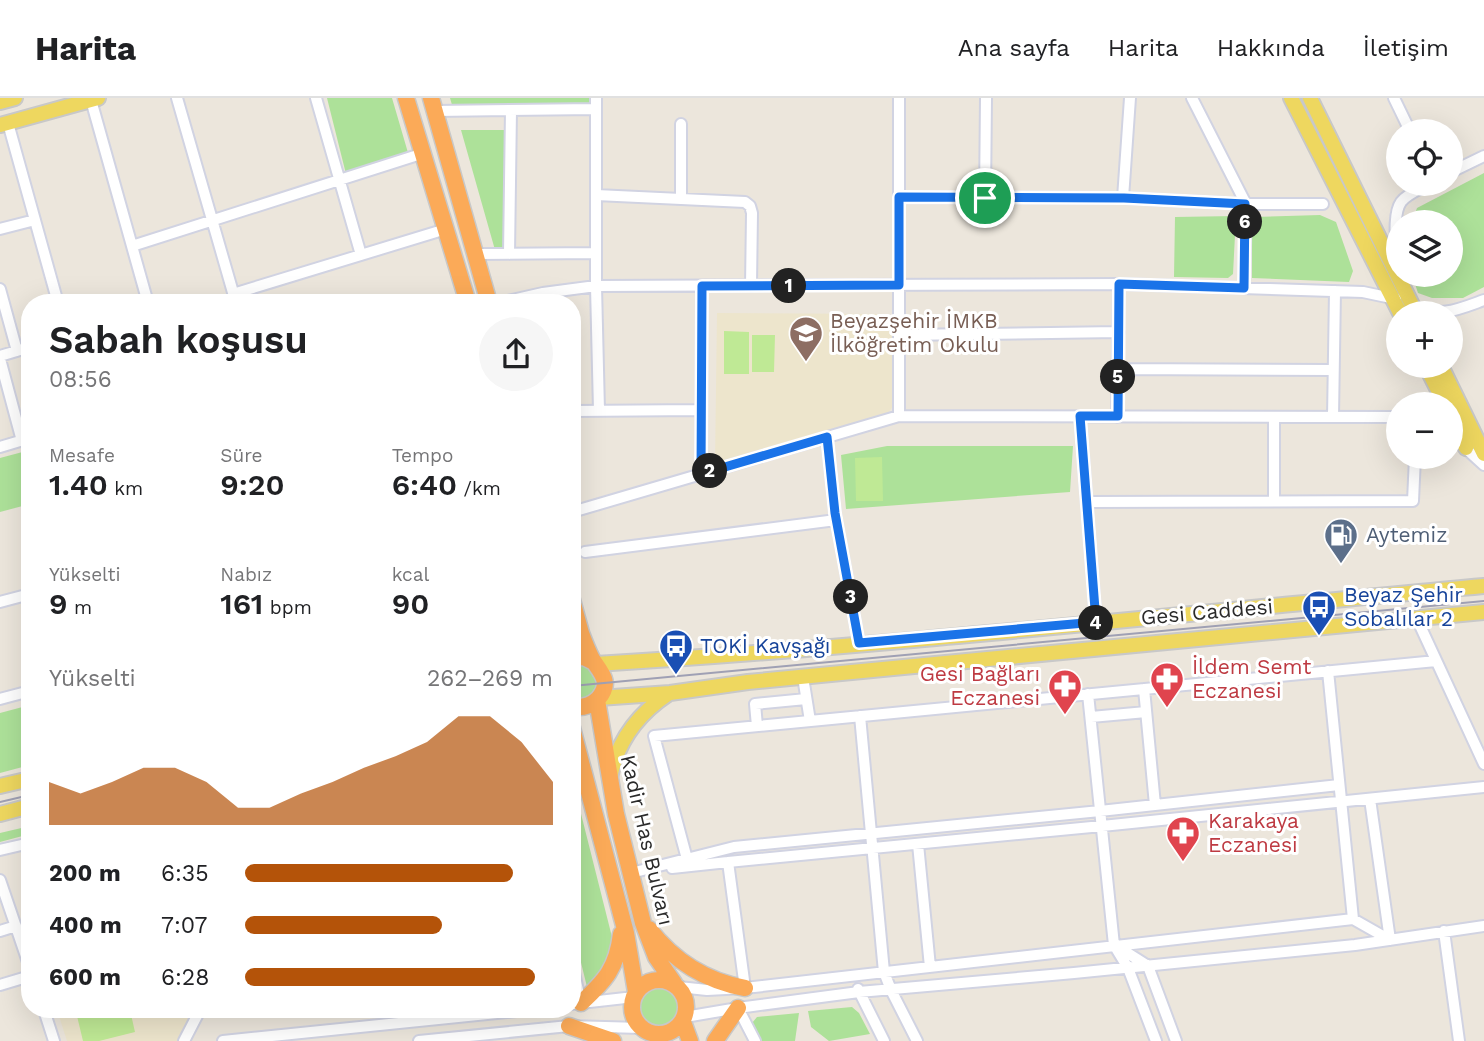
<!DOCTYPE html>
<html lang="tr">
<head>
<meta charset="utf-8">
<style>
	:root { --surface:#fff; --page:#f6f6f6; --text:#202124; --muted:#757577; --line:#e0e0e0; --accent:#b45309 }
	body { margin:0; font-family:"Work Sans",sans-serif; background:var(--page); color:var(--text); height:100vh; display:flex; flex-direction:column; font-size:26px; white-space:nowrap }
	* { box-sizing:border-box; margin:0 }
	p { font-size:23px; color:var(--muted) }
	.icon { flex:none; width:38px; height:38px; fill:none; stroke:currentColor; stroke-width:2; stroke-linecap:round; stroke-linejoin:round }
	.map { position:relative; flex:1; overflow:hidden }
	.panel { position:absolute; left:21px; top:196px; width:560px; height:724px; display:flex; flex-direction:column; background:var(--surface); border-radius:28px; box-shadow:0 7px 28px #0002 }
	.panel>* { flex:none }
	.controls { position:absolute; left:1386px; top:21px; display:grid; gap:14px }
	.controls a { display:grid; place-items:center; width:77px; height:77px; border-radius:50%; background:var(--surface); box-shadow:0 7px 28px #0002; font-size:35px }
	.pin { position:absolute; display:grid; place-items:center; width:60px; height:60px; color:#fff; margin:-30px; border:4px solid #fff; border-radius:50%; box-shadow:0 2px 7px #0007 }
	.km { position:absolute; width:35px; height:35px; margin:-18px; border-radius:50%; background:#222; color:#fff; font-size:19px; line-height:35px; text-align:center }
	.round { display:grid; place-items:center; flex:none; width:74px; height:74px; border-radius:37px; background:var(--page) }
	.head { display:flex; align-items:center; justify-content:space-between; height:119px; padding:0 28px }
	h1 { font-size:38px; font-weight:600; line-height:52px }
	.metrics { display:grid; grid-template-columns:repeat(3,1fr); gap:10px; height:119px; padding:7px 28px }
	.metrics div { display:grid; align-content:center }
	.metrics b { font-size:30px; font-weight:600 }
	.metrics small { font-size:19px; font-weight:400 }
	.metrics p { font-size:19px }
	.chart { height:196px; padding:14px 28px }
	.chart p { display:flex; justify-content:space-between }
	.chart svg { width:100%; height:126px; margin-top:7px; fill:var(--accent); opacity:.7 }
	ul { padding:0 28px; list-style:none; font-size:23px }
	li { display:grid; grid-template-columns:112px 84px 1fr; align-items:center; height:52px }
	li i { height:18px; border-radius:9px; background:var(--accent) }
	header { display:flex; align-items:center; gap:42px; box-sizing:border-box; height:98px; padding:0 35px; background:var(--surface); border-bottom:2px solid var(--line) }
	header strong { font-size:33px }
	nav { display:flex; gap:38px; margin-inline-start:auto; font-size:24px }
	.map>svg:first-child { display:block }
	.education { fill:#ede5cc }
	.green { fill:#ade199 }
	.pitch { fill:#bfe995 }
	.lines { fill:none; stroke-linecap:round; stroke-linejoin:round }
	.minor-casing { stroke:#d1d3e2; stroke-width:14 }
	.major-casing { stroke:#c8c8c8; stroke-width:18 }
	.highway-casing { stroke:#c8c8c8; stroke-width:19 }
	.minor { stroke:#fff; stroke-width:10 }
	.major { stroke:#eed75f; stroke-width:14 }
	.highway { stroke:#fbaa58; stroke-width:16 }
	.tram { stroke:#9fa0b4; stroke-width:2 }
	.route-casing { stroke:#fff; stroke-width:14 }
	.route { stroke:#1a73e8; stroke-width:9 }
	.labels { text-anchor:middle; stroke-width:6; stroke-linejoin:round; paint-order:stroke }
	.education-label { font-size:21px; fill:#785e54; stroke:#fff; text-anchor:start }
	.service-label { font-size:21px; fill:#4e5e75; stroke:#fff; text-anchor:start }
	.transit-label { font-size:21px; fill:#164399; stroke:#fff; text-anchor:start }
	.street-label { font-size:21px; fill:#2a2a2a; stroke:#fff }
	.health-label { font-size:21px; fill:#be3a42; stroke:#fff; text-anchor:start }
</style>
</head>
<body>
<header>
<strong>Harita</strong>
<nav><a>Ana sayfa</a><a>Harita</a><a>Hakkında</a><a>İletişim</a></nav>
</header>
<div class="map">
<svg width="1484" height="943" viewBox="0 0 1484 943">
	<rect width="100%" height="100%" fill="#ece6dc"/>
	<path class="education" d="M717,215L887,216L893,225L895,306L887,316L722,370L715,366Z
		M57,912H199L181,943H67Z"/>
	<path class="green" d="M327,0H392L411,65L348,84Z
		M450,0H592V16L455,17Z
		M461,32H513L512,159H497Z
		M1484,75V189L1463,200H1432L1418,195L1412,177H1451V124H1412L1417,110Z
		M1320,117L1336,124L1353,173L1349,184L1252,180V119Z
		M1236,118L1233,176L1228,180L1174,179L1175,119Z
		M887,348H1073L1070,394L846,411L841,357Z
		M30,352V406L0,414V360Z
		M572,567H586L597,580C596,598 589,603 572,602Z
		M30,607V667L0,675V615Z
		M572,680L613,843L610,861L588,893L572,828Z
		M30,728V736L0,744V735Z
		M639 909a21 21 0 1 1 42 0a21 21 0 1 1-42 0Z
		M852,909L859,915L870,936L829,943L811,929L808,913Z
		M799,915L795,943H762L752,925L757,919Z"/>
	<path class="pitch" d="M724,233L749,234V276H724Z
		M752,237H775L774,274H752Z
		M882,359L883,403H856L855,360Z
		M104,912H130L135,934L99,943H83L77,918Z"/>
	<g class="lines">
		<g class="minor-casing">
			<path id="minor" d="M177,0L236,205
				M316,0L361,157
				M596,0V188L599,313
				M1192,0L1246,106L1244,190
				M1394,0L1410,33
				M91,2L148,205
				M435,13L596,11
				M8,25L58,205
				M681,26V100
				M1451,74L1484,58
				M596,97L745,104L750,108L752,115L751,188
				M899,99L1123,100L1246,106H1323
				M985,100L986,0
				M1123,100L1130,0
				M0,131L35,122
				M132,148L424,55
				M476,156L596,155
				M509,156L511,12
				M1397,175C1398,156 1391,118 1401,104C1407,96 1420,91 1429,86
				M0,191L17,253
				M233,196L446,131
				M499,205L543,195L596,188L1119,186L1363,194L1396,201
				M1411,208C1443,219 1454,213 1484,202
				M899,237L1119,234
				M0,258L30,249
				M0,261L22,343
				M1118,271L1333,272
				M572,313L701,312
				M899,318V0
				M1080,318L1096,524
				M1117,319L1119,186
				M1333,319L1335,193
				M1451,337L1484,367
				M827,339L835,415L859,545
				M0,349L30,340
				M701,376L702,188
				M1274,403V319
				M1087,404L1413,403L1415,359
				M572,414L899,318L1398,319
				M585,454L836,422
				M0,504L30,496
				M1417,521L1484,666
				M1328,573L1353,821
				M803,579L810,623
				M1144,591L1155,707
				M1088,596L1114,847L1128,870L1156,943
				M0,601L30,593
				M860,618L884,874L891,892L917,943
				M1091,619L1146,614
				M757,628L755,606L806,601
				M1370,701L1390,842
				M918,746L930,869
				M0,752L30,745
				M687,761L654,638L1436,563
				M672,770L728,764
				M631,775L734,749L1100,713L1339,687
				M0,782L30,870
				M0,833L16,828
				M1444,833L1459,943
				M1118,849L1148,868L1176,943
				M572,866L581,905
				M0,887L30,878
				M679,889L707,892L745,890L1353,821L1390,842
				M745,890L728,764L1102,728L1484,689
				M858,891L884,943
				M572,906L634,899
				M738,910L755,943
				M44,912L54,943
				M685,919L738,910L859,894L1074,875L1355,847L1484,828
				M184,943L200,912
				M223,943L526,912
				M419,943L569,928L641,930"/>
		</g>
		<g class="major-casing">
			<path id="major" d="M1291,0L1400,215
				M1310,0L1416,215
				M0,4L15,0
				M0,27L98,0
				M1426,268L1445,306
				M1441,268L1484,356
				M1451,319L1466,350
				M596,566C892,548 1188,515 1484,488
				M599,600L670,595L748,584L914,568L1484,514
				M610,680C617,644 638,616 668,596
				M0,688L30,681
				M0,716L30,708"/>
		</g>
		<g class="highway-casing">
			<path id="highway" d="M406,0L468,205
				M431,0L489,205
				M572,502C575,513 578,524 581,535C584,543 588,553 592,561C600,574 613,584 598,601C591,608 582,610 572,609
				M572,560L584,559L594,564
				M597,602L616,716L643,825L656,859L674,885
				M572,630L626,835L636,894
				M649,831C674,863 705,883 745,890
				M632 909a27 27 0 1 1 54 0a27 27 0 1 1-54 0Z
				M581,905C605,883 617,870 621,836
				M683,924L690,943
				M569,928L613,943
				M715,943L738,910"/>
		</g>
		<use href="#minor" class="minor"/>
		<use href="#major" class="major"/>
		<use href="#highway" class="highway"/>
		<path class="tram" d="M572,588L1484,503
			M0,704L30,697"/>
	</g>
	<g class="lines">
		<g class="route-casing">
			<path id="route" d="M899,99L1124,100L1245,106L1244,190L1119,186L1118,318H1080L1096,524L859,545L835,415L827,339L701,376L702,188L899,187Z"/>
		</g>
		<use href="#route" class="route"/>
	</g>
	<defs>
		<g id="school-pin" transform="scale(1.75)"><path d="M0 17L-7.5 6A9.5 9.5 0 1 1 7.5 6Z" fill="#8d6e63" stroke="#fff"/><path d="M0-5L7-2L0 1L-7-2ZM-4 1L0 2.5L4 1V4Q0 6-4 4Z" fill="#fff"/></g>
		<g id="fuel-pin" transform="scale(1.75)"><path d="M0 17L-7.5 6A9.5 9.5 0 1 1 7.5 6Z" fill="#5c6f8a" stroke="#fff"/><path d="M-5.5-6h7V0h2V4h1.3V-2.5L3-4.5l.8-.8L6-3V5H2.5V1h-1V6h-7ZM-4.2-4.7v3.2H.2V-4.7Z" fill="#fff"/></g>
		<g id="bus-pin" transform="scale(1.75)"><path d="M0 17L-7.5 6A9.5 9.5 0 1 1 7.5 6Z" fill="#1a4fb4" stroke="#fff"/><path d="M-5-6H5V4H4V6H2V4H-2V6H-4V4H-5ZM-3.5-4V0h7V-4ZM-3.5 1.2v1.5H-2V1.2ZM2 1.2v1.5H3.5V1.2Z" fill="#fff"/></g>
		<g id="pharmacy-pin" transform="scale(1.75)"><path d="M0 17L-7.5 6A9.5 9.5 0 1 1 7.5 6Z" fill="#e0444e" stroke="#fff"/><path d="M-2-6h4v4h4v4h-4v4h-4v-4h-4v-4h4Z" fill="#fff"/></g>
	</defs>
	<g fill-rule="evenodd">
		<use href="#school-pin" x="806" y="235"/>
		<use href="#fuel-pin" x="1341" y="437"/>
		<use href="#bus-pin" x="1319" y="509"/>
		<use href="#bus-pin" x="676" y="548"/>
		<use href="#pharmacy-pin" x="1167" y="581"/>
		<use href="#pharmacy-pin" x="1065" y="588"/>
		<use href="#pharmacy-pin" x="1183" y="735"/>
	</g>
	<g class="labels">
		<g class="education-label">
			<text x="830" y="230">Beyazşehir İMKB<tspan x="830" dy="24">İlköğretim Okulu</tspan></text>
		</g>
		<g class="service-label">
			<text x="1366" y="444">Aytemiz</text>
		</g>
		<g class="transit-label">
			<text x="1344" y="504">Beyaz Şehir<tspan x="1344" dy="24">Sobalılar 2</tspan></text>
			<text x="700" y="555">TOKİ Kavşağı</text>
		</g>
		<g class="street-label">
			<text transform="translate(1207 514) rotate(-5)" y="7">Gesi Caddesi</text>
			<text transform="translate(647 742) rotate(77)" y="7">Kadir Has Bulvarı</text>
		</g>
		<g class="health-label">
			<text x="1192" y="576">İldem Semt<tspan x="1192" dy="24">Eczanesi</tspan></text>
			<text x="1040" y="583" text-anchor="end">Gesi Bağları<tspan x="1040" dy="24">Eczanesi</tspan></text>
			<text x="1208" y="730">Karakaya<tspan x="1208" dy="24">Eczanesi</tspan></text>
		</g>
	</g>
</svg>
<div class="controls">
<a><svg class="icon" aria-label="locate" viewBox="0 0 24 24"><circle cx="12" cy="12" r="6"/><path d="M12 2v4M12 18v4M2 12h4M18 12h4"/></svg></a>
<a><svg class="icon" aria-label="layers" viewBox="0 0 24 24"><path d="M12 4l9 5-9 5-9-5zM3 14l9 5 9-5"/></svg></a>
<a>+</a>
<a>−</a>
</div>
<div class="pin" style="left:985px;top:100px;background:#1e9e55"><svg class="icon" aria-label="arrive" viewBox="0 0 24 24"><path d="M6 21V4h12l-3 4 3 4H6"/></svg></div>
<b class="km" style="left:789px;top:188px">1</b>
<b class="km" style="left:710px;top:373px">2</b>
<b class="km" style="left:851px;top:499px">3</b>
<b class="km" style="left:1096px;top:525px">4</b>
<b class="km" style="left:1118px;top:279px">5</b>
<b class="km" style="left:1245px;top:124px">6</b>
<section class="panel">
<div class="head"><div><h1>Sabah koşusu</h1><p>08:56</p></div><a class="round"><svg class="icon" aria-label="share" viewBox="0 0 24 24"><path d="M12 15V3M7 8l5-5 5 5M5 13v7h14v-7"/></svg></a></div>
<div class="metrics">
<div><p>Mesafe</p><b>1.40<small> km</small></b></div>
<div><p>Süre</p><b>9:20</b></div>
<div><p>Tempo</p><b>6:40<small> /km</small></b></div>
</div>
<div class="metrics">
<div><p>Yükselti</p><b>9<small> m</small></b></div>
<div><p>Nabız</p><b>161<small> bpm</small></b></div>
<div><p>kcal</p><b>90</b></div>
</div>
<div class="chart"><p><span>Yükselti</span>262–269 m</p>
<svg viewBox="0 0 160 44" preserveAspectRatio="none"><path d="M0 44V29L10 33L20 29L30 24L40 24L50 29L60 38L70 38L80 33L90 29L100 24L110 20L120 15L130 6L140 6L150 15L160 29V44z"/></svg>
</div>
<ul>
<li><b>200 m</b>6:35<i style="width:87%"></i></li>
<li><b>400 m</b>7:07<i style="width:64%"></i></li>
<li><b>600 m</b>6:28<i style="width:94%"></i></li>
</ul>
</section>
</div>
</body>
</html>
